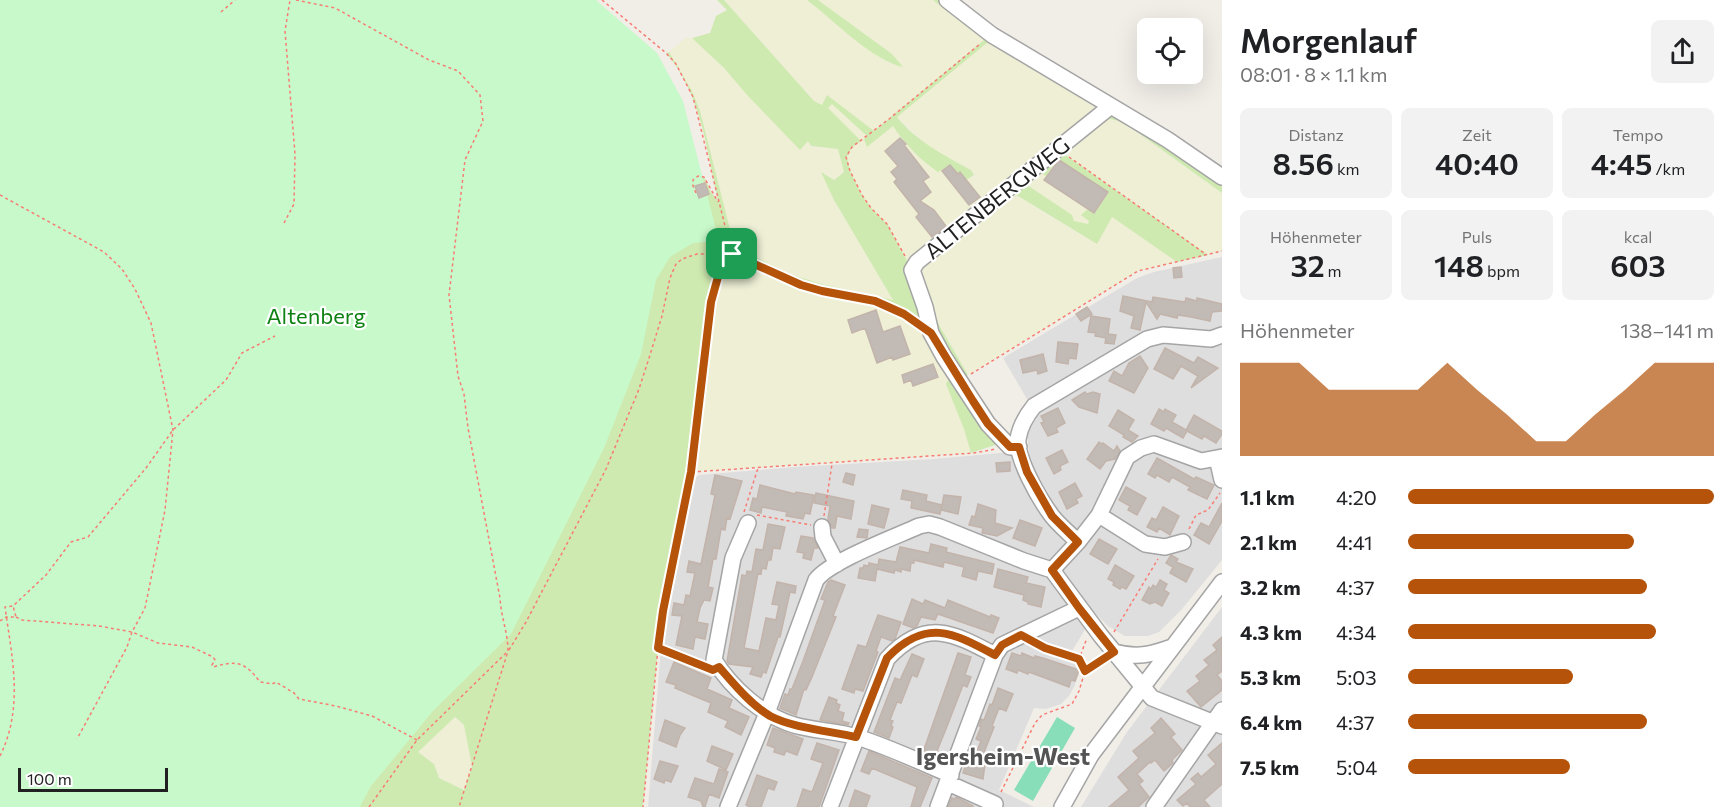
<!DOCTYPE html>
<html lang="de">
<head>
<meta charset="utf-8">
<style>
	:root { --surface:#fff; --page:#f2f2f2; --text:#202124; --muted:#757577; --accent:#b45309 }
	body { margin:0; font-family:Commissioner,sans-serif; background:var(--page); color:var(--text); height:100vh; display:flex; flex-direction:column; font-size:22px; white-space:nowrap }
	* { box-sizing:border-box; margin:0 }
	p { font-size:20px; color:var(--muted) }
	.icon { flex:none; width:33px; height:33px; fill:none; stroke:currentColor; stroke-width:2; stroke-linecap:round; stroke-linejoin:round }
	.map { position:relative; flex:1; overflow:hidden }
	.panel { display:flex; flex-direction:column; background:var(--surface); width:510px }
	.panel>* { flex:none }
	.fabs { position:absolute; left:1137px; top:18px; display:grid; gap:12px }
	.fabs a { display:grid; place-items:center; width:66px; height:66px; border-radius:9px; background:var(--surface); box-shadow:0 6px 24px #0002; font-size:30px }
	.scale { position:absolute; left:18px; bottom:15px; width:150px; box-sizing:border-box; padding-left:6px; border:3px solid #212121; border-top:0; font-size:16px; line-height:21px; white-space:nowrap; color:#212121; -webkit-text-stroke:4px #fff; paint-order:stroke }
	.pin { position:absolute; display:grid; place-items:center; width:51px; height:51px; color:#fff; margin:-26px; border-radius:12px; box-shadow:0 3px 9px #0006 }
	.round { display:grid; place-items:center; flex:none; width:63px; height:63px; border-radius:9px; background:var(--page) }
	.summary { display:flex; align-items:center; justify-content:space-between; height:102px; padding:0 18px }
	h1 { font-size:33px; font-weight:600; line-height:45px }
	.stats { display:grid; grid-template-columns:repeat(3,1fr); gap:9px; height:102px; padding:6px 18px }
	.stats div { display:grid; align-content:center; border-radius:9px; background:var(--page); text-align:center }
	.stats b { font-size:30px; font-weight:600 }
	.stats small { font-size:16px; font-weight:400 }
	.stats p { font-size:16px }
	.chart { height:168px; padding:12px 18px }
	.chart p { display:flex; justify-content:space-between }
	.chart svg { width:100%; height:108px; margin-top:6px; fill:var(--accent); opacity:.7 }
	ul { padding:0 18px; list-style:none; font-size:20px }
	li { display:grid; grid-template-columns:96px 72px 1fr; align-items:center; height:45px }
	li i { height:15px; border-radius:8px; background:var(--accent) }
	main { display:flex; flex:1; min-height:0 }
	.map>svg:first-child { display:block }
	.residential { fill:#dfdede }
	.farmland { fill:#eeefd5 }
	.grass { fill:#cfeab0; fill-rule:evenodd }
	.park { fill:#c8f9ca }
	.pitch { fill:#89deba }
	.parking { fill:#e1e1e1 }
	.building { fill:#c2bab5; stroke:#c3b4ab; stroke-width:1.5 }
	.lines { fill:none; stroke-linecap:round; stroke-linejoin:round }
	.minor-casing { stroke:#a5a5a5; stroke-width:18 }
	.path { stroke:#f77c73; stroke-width:1.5; stroke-dasharray:3 3; stroke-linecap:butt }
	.minor { stroke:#fff; stroke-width:15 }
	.route-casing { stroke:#fff; stroke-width:12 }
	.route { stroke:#b45309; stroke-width:8 }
	.labels { text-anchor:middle; stroke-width:4.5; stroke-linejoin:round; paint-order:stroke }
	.street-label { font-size:22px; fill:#212121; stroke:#fff }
	.park-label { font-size:22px; fill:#0e8113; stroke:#fff }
	.neighbourhood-label { font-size:24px; font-weight:bold; fill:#545454; stroke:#fff }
</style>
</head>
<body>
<main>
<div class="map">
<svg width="1222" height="807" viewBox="0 0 1222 807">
	<rect width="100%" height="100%" fill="#f1eee8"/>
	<path class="residential" d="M1222,257V560L1182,609L1159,632L1148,636H1125L1108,626L1095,613L1072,651L1073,661L1081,669L1074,687L1069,696L1061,704L1046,709L1034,708L999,790L1034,807H648L661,648L695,478L699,475L795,467L934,459L1000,453H1029L1027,433L1037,416L1003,358L1137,278L1154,272Z
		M1222,607V807H1081L1127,732Z"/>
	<path class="farmland" d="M724,0H807L866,47L891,64L892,54L818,0H933L985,40L874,131L895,118L920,143L970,171L982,186L971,170L927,146L897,117L988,41L1104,112L1106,118L1122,122L1222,193V251L1208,255L1057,149L912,270L887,224L871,208L862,195L850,171L846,157L819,104L814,101Z
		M685,38H692L702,46L801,149L808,140L811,147L838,149L844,171L834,180L822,172L834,200L894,301L822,284L786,273L734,245L700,111L692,91L669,52Z
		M1056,152L1126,199L1115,219L1177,262L1138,271L968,375L935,318L919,272L922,263L1010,191L1096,244L1012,189Z
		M732,254L801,285L828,292L829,295L882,307L930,335L952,374L971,453L691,472L703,387L711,302L718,277Z
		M454,717L464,725L470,750L472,766L464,790L439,778L434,764L418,752Z"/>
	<path class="grass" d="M717,0H724L814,101L822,105L827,95L874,131L984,40L933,0H947L1222,177V193L1123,122L1106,118L1057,149L1208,255L1177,262L1112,217L1097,244L1010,191L931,254L919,272L935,318L968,375L960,380L1004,442L971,453L964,429L946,384L953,371L931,333L904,314L875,301L822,291L801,285L731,254L718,277L711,302L703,387L691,472L663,611L658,648L643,807H237L698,176L704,177L711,192L718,201C707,151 701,93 666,53L669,52L692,91L700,111L734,245L786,273L822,284L893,300L834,200L821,172L834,180L844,172L838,149L811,146L808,141L800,150L748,96L724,68L692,38L710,33L716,16L727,10ZM988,42L1104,111L1033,167L1046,176L1058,159L1108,193L1095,213L1088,209L1081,215L1089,221L1088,224L1074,221L1072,215L1027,185L1015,182L912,270L887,224L871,208L862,195L850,171L847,157L852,147L861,141L828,108L832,104L867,136L864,139L867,147L893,126C905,144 920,160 938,172L950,165L958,174L961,173L966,180L974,175L971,170C944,155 917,142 897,117ZM455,717L464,725L472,766L464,790L439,778L434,764L418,752Z
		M807,0H818L892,54L903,67C870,59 835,21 807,0Z"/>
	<path class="park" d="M0,0H596L657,53L683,101L719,241L693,243L670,257L656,280L641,354L604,448L511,634L433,711L371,786L360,807H0Z"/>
	<path class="pitch" d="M1057,717L1075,728L1033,801L1014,790Z"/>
	<path class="parking" d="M1060,607L1065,614L1002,645L999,635Z"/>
	<path class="building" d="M900,138L906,144L904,145L929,177L923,181L931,192L920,201L934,210L946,226L932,237L916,217L919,214L894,182L897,179L891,172L898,166L885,151Z
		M1059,160L1108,192L1094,213L1044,180Z
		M950,165L958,174L960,172L980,197L969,205L942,171Z
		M705,183L709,194L699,198L695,186Z
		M1181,267L1182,277L1174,278L1173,268Z
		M1123,296L1152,302L1153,297L1185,302L1186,298L1197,301V298L1222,304V311L1212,312L1210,321L1191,317L1178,315L1177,318L1160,314L1157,319L1146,302L1140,330L1131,328L1134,316L1120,311Z
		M1087,307L1092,314L1081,321L1076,314Z
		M876,310L883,332L900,326L910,354L893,360L892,357L877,363L865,328L852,333L848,320Z
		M1091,316L1110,319L1108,334L1116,335L1114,344L1105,343L1106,338L1095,336L1096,333L1088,332Z
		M1058,342L1078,344L1076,359L1069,358L1068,364L1056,362Z
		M1165,348L1194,363L1198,357L1218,368L1191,388L1198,376L1181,366L1173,379L1154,369Z
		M1043,354L1047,371L1038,374L1037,370L1023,373L1020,360Z
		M1140,356L1148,368L1134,393L1109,381L1114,371L1122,376L1129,363Z
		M933,364L938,377L913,386L911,380L904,383L902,375Z
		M1085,392L1087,394L1093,392L1100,394L1097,413L1079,407L1072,400Z
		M1058,408L1065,423L1056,428L1058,432L1048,436L1041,423L1044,422L1041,416Z
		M1159,409L1164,412L1165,409L1176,415L1172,422L1186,430L1194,415L1222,431V434L1216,443L1204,436L1202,439L1187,431L1183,438L1166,428L1164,431L1151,424Z
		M1118,410L1134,420L1128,430L1138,436L1132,442L1123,437L1124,435L1109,426Z
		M1099,442L1102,444L1103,443L1114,451L1117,446L1120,451L1115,459L1106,461L1100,469L1087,459Z
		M1062,450L1068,462L1060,466L1061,470L1054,474L1046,458Z
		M1157,458L1194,479L1196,477L1214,485L1207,499L1188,490L1190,487L1172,477L1169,482L1157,475L1155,478L1148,474Z
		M1010,462V471L997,472L996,463Z
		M846,473L855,475L853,485L843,482Z
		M715,475L742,481L730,519L727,518L725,530L721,529L716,559H713L708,587L713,588L710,601L704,600L700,608L697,622L708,624L705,639L695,637L693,649L676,645L682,616L672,615L674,603L684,605L686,595L690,596L695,573L687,572L689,561L701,564L715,495L711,494Z
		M1075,483L1082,496L1076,499L1078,503L1067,509L1059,492Z
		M760,485L795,494L796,492L814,495L810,514L805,513L803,519L786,516L787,512L762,507L761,513L750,510L753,498L757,499Z
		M1126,487L1146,498L1137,515L1128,510L1130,506L1119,500Z
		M903,490L927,495L926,501L942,505L940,514L911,508L912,501L901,499Z
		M816,493L854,501L851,519L837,516L835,528H832L828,519L830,506L814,503Z
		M944,495L961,497L958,514L941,510Z
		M1222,503V521L1209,544L1194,535L1201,523L1209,527Z
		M978,504L996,510L995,523L1012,528L997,536L982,533L983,528L969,525L972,516L975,517Z
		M872,505L889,509L884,528L868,524Z
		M1163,507L1179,516L1170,535L1159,528L1157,532L1147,527L1152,518L1156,520Z
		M1020,520L1042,528L1035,546L1013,538Z
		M768,524L785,527L780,549L773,548L771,560H768L766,569L762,568L761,574L758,573L744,648L759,651L766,618L776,620L779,605L772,604L777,582L796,586L795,593L790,592L780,637H778L766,673L763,672L761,677L750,674L753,667L729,664L727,661L742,575L746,576L747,571L753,572H752L756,549L763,550Z
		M859,529L868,530L867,538L857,537Z
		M801,536L813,538L818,548H814L811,560L803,558L804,553L797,552Z
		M1099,539L1117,549L1108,564L1090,554Z
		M931,544L947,548L946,552L994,564L992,574L978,571L976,580L962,576L964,567L944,562L943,567L914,560V563H911L910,571L901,569V572L895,570L894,573L877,569L875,581L858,578L860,568H863L864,565L869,566V563L878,565L879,559L896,562L900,547L929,553Z
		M1171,555L1178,559L1176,562L1193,569L1186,582L1170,573L1173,567L1166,563Z
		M1115,565L1134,576L1126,589L1122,587L1120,589L1113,585L1114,582L1108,579Z
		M998,569L1028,577L1026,583L1045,587L1041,607L1028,604V602L1023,600L1024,595L994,587Z
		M831,580L845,585L833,616L836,617L812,677L806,690L804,689L796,715L780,708L785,694L788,695L790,689H792L803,661L825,600L821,599L828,582Z
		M1160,580L1167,584L1164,590L1169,593L1162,606L1155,602L1150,604L1142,600L1149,587L1151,589L1153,585L1156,587Z
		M912,599L923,604L925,600L945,608L948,600L990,617L991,615L999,618L993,633L938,614L935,620L921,617L917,626L913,628L903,624Z
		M878,615L901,622L895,639L892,641L881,637L876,651L878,652L863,691L855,689L854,693L842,689L858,645L866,647Z
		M1222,637V671L1217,675L1222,681V690L1201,707L1187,691L1200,681L1196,676L1209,665L1204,660L1217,650L1213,645Z
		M958,653L971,657L965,675L971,677L967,687L963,685L946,729L937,751L941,753L939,759L923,752Z
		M1012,653L1021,656L1022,653L1034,658L1035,656L1046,659L1079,670L1075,681L1071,680L1069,687L1029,672L1028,674L1018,670L1017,673L1006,669Z
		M912,654L924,659L917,677L912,675L901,703L897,702L890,720L893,721L891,726L893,727L889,738L874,732L895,678L900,680Z
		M674,662L711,678L707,689L732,700L729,708L749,717L741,735L725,727L728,721L708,712L711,703L675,688L676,685L666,682Z
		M998,688L1013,694L1006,711L999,708L992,726L994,727L983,755L986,756L983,779L963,773L968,757L974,759L981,741L976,739L981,727L979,726L981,719L984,720L990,704L992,705Z
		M829,697L837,700L836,703L840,705L838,711L844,713L842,721L849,723L848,725L820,720Z
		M1161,718L1175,734L1171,737L1182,750L1172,760L1173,763L1164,771L1155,760L1151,763L1150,762L1137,774L1143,781L1139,784L1149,797L1138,807H1109L1129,790L1118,777L1139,758L1133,751L1155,733L1151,728Z
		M665,720L685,728L680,735L676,747L659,740Z
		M773,728L803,739L797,755L786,751L784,755L774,752L775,748L767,745Z
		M817,743L839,750L819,807H797L803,789L812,792L823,763L811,759Z
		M1222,743V784L1204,800L1210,807H1190L1187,803L1183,806L1177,800L1196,784L1191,779L1198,773L1201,777L1216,764L1208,755Z
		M712,746L733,754L726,770L707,761Z
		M869,751L932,778L920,807H911L917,787L872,768L869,774L861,771Z
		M660,761L678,766L671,782L665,780L664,783L654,779Z
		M719,769L728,772L719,798L709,794L705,807H703L701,801L688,797L695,778L714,784Z
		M757,775L777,782L774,790L768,788L761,807H750L746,805Z
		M855,790L870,796L866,807H849Z
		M956,797L973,806V807H948L952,798L955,799Z"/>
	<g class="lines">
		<g class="minor-casing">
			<path id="minor" d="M947,0L992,35L1168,140L1222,177
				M1019,447H1010L988,424L944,357L931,333L925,307L912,270L917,262L1111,106
				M1217,458L1222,480
				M1099,515L1145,544L1165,547L1183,542
				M748,523L733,558L714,660C732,689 762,715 794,725C815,731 837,731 857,737C889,747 920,762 951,775
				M822,527L823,537L837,564
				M1078,542C1070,534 1059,525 1052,516C1040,500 1016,459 1018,439C1020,426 1026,416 1034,406L1147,339L1163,335L1211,339L1222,335
				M1052,570L1078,542L1099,515L1127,457L1141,448L1154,444L1201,461L1222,457
				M1114,652C1137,658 1150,655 1172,647
				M948,783L995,804L994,807
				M728,807L767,713L816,580C830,561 895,537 919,526L929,524L940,527L1024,561L1052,570L1101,636L1152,698L1222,726
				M830,807L887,659C925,618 952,632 995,655
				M938,807L995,655L1002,645L1079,608
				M1062,807L1091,755L1222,582
				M1154,807L1222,710"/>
		</g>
		<path class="path" d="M296,0L335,8L429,60L458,71L480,95L483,121L465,160L449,295L458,376L464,394L468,428L500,598C501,617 508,633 508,651L459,807
			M602,0L666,53L676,64L693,97L732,254L718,277L711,302L703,387L691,472L663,611L658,648L643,807
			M221,12L235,0
			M1069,157L1207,255
			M696,193L693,186V180L698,176L704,177L718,202
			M0,195L104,252L122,269L135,289L151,323L173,430L165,510L145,608L132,632L127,647L77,739
			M284,223L294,204L295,154L285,31L290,0
			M905,256L887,224L871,208L862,195L850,171L846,157L852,147L889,119L980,44
			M971,374L1138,271L1222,251
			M692,472L974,453L996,449
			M744,512L758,468
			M757,515L811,525
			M824,516L832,464
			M1189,529L1196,515L1208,510L1220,493
			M16,617L22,620L99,626L132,632L158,643L192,647L213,657L215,660L212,665L213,667C237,660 245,662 260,682L272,684L276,682L294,693L299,699L336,706L372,716L417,740
			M0,621L6,617H16L13,606
			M1114,632L1158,559
			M1034,643L1079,659
			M658,648L704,667
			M509,650L526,622L606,469L639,389L650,355L662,316L670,278L676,264L682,259L697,254H732L801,285L822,291L875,301L904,314L916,323
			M1085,671L1079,659L1087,638
			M0,756C24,707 12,658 5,607L13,606L46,575L71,542L88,537L146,468L173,430L226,380L242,353L275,336
			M1001,792L1035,723L1042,715L1072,704L1079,691L1085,671L1103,659
			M369,807L417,740L506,653"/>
		<use href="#minor" class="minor"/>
	</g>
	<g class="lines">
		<g class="route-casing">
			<path id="route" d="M732,254L801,285L822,291L875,301L904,314L931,333L973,401L988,424L1010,447H1019L1027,472L1052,516L1078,542L1052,570L1079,608L1114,652L1085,671L1079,659L1045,648L1021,635L1002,645L995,655C952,632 926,618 887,658L856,737C830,731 793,728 770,716C750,704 734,684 719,667L713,670L658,648L663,611L691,472L711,302L718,277Z"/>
		</g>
		<use href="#route" class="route"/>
	</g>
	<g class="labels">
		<g class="street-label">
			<text transform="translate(997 198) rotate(-39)" y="8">ALTENBERGWEG</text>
		</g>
		<g class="park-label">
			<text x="316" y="324">Altenberg</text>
		</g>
		<g class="neighbourhood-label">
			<text x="1003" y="765">Igersheim-West</text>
		</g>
	</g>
</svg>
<div class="fabs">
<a><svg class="icon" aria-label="locate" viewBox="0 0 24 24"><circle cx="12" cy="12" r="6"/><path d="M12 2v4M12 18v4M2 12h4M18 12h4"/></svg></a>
</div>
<div class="scale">100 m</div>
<div class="pin" style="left:732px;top:254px;background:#1e9e55"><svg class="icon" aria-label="arrive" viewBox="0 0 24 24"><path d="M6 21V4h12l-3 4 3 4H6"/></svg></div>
</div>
<section class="panel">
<div class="summary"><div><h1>Morgenlauf</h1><p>08:01 · 8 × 1.1 km</p></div><a class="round"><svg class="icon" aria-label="share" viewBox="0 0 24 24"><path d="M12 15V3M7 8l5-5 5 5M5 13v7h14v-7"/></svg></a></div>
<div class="stats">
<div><p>Distanz</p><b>8.56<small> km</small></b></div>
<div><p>Zeit</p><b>40:40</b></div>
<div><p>Tempo</p><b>4:45<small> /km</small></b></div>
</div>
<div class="stats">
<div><p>Höhenmeter</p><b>32<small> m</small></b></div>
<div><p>Puls</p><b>148<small> bpm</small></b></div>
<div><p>kcal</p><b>603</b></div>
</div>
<div class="chart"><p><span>Höhenmeter</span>138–141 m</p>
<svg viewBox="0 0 160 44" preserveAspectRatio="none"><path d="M0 44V6L10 6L20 6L30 17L40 17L50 17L60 17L70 6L80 17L90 27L100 38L110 38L120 27L130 17L140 6L150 6L160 6V44z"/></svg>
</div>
<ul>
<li><b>1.1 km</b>4:20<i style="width:100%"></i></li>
<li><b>2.1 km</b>4:41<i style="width:74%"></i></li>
<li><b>3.2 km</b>4:37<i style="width:78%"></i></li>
<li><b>4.3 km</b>4:34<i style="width:81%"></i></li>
<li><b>5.3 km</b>5:03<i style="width:54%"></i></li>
<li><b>6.4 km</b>4:37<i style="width:78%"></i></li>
<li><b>7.5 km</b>5:04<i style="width:53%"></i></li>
</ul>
</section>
</main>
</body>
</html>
